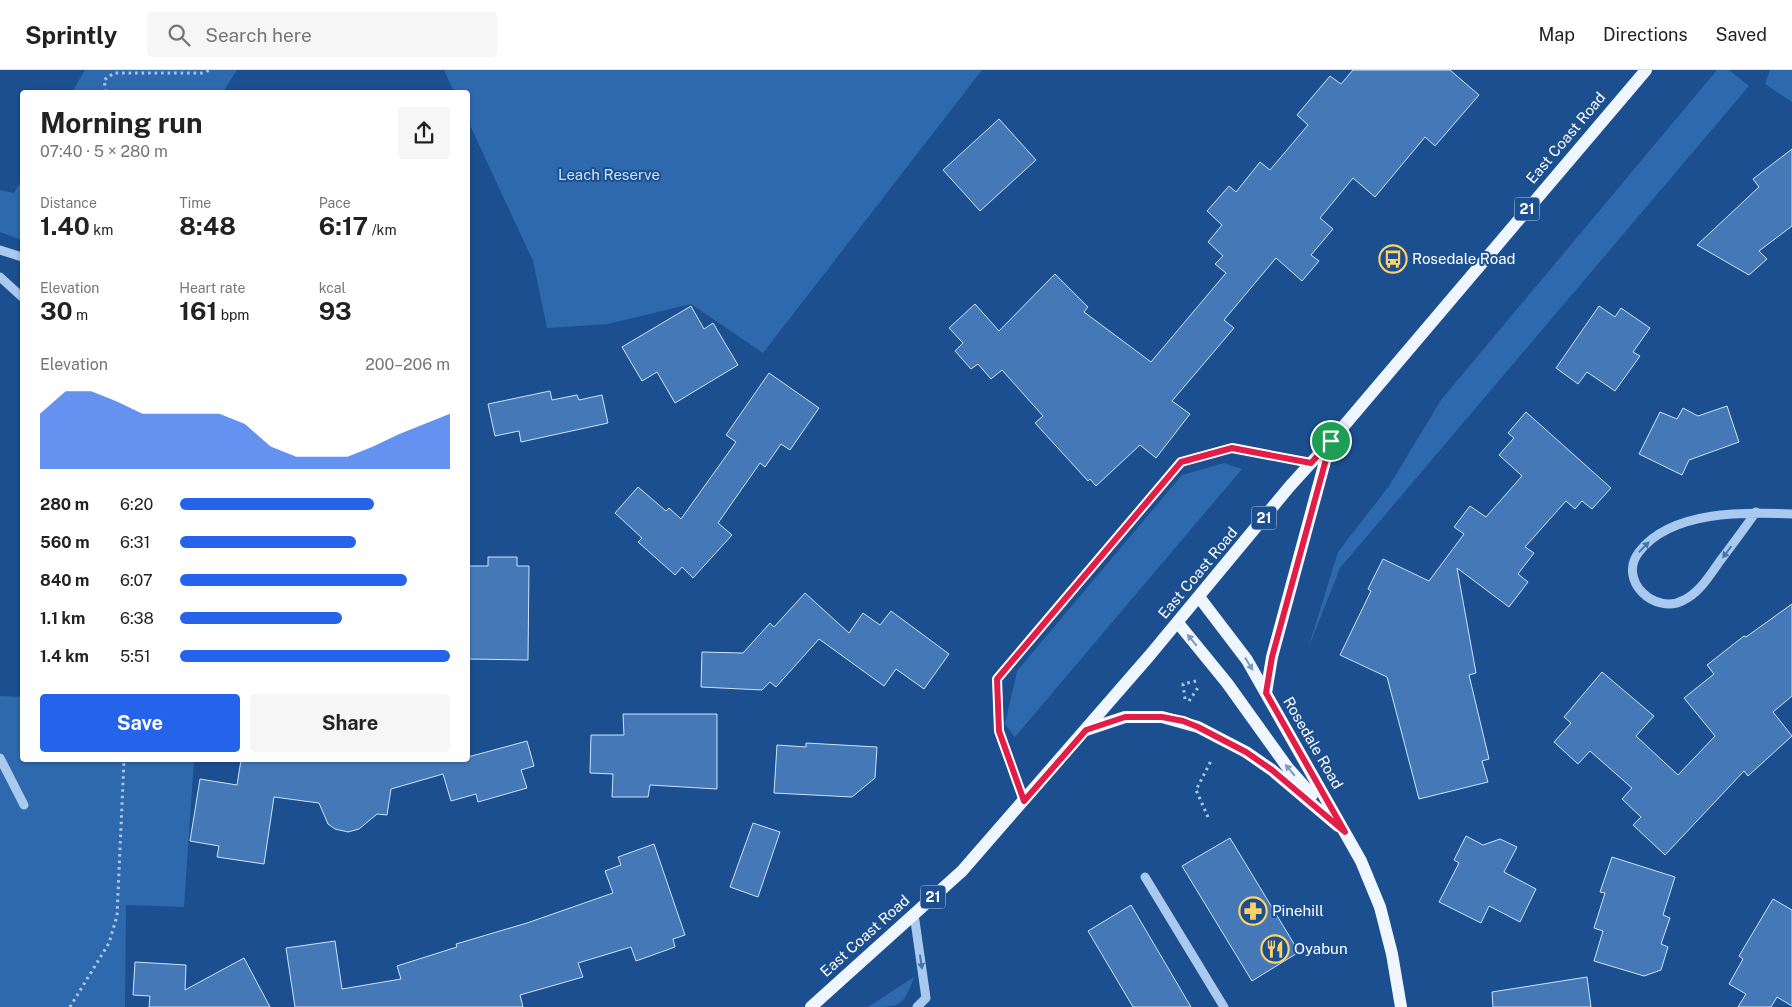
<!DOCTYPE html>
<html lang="en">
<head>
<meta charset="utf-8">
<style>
	:root { --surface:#fff; --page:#f6f6f6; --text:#222; --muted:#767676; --line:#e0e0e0; --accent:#2563eb }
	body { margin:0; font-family:"Public Sans",sans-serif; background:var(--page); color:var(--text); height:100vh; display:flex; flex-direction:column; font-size:19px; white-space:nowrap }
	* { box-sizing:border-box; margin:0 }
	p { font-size:16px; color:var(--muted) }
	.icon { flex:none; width:28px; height:28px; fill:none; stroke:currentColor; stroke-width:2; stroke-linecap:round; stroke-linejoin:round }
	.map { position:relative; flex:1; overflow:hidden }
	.sheet { position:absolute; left:20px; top:20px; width:450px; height:672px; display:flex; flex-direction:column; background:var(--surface); border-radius:5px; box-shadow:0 1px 4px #0004 }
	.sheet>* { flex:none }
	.pin { position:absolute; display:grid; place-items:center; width:42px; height:42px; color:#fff; margin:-21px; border:2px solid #fff; border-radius:50%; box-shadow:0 1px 5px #0007 }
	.round { display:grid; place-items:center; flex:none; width:52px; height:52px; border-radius:5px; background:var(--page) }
	.overview { display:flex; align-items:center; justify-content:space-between; height:85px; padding:0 20px }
	h1 { font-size:28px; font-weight:700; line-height:38px }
	.metrics { display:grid; grid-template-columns:repeat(3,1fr); gap:8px; height:85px; padding:5px 20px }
	.metrics div { display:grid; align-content:center }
	.metrics b { font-size:25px; font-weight:700 }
	.metrics small { font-size:14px; font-weight:400 }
	.metrics p { font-size:14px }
	.chart { height:140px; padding:10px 20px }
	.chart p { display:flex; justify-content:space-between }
	.chart svg { width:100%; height:90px; margin-top:5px; fill:var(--accent); opacity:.7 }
	.button { display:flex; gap:10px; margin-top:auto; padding:10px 20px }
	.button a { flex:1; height:58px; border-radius:5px; background:var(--accent); color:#fff; font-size:20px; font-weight:700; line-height:58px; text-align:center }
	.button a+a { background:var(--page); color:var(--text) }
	ul { padding:0 20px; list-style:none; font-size:16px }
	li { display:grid; grid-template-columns:80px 60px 1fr; align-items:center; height:38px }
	li i { height:12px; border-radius:6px; background:var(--accent) }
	header { display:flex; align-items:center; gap:30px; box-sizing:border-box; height:70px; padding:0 25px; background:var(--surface); border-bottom:1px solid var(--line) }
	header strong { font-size:24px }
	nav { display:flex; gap:28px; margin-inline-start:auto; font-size:18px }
	.search { width:350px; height:45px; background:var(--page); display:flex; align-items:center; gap:12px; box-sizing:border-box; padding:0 18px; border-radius:5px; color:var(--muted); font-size:19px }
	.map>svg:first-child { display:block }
	.green { fill:#2e69ad }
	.building { fill:#4478b7; stroke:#cfe3fa }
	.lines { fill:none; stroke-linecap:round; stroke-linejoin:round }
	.path { stroke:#a9c9ee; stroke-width:3; stroke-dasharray:2.5 4; stroke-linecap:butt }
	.minor { stroke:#a9c9ee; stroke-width:9 }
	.major { stroke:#f0f6ff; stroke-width:12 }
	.oneway { fill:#4674ac }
	.oneway2 { fill:#7b9ac1 }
	.route-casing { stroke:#fff; stroke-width:10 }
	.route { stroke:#e11d48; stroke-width:6 }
	.labels { text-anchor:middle; stroke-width:4; stroke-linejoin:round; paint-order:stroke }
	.shield { fill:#1b4f8f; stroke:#bbcadd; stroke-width:1 }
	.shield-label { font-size:14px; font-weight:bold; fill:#fff }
	.street-label { font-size:15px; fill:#fff; stroke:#1b4f8f }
	.park-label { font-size:15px; fill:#cfe3fa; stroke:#1b4f8f }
	.poi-label { font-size:15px; fill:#fff; stroke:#1b4f8f; text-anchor:start }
</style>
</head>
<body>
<header>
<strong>Sprintly</strong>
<div class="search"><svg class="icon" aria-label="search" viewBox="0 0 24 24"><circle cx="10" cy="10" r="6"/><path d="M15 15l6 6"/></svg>Search here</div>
<nav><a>Map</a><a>Directions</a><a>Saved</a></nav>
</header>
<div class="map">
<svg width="1792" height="937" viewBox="0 0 1792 937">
	<rect width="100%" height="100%" fill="#1b4f8f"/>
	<path class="green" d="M85,0H237L223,22H72Z
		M444,0H982L763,283L691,234L608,254L547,258L533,191L468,51V22H454Z
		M1717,0H1729L1749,16L1340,498L1308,579L1338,482L1389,416L1441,330Z
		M1770,0H1792V32L1765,14Z
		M22,109V170L0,162V120L14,123Z
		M1224,393L1242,399L1015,667L1005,654L1017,601L1182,405Z
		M0,626L22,627V690H194L184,837L126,835L125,937H0Z
		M914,907C903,937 901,937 868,937Z"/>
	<path class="building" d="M1353,0H1450L1479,25L1435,76L1425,67L1375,127L1353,108L1320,148L1333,159L1311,185L1319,191L1302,211L1276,188L1224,250L1234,258L1172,331L1190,344L1156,388L1140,375L1096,416L1090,409L1088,411L1035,353L1043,346L1002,300L991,309L978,294L971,299L955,281L963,273L949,258L975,234L999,261L1055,204L1088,237L1084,242L1151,292L1226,203L1215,194L1223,186L1208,172L1222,155L1207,141L1229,116L1236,122L1260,92L1270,100L1308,55L1297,45L1330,6L1341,14Z
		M999,49L1036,90L980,141L943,100Z
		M1792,79V156L1759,181L1767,189L1749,205L1697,175L1759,117L1753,109Z
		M691,236L704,259L713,253L738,295L675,333L657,302L642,311L622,277Z
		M1599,236L1615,247L1621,238L1650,258L1633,282L1640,286L1615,321L1587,302L1578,314L1556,298Z
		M769,303L819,338L790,380L781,374L765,397L760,393L718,453L732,465L693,508L682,497L675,505L638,472L642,468L615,443L638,417L666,441L669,438L681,449L736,372L726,365Z
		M550,321L552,330L577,325L579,330L602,325L608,353L521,372L519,361L495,366L488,334Z
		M1727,336L1739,372L1689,390L1682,405L1639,384L1660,342L1677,349L1683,338L1698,346Z
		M1526,342L1611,418L1592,439L1582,431L1575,439L1566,431L1525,477L1534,483L1518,504L1528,512L1509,537L1457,498L1476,603L1469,605L1489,689L1482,691L1488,712L1419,729L1387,607L1340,585L1371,521L1368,519L1383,489L1429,511L1464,464L1454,457L1470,436L1486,447L1522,406L1499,385L1514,368L1508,363Z
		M488,487H517V496H529L528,590L468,589V496H488Z
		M805,523L849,563L863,543L880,555L891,541L949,584L924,619L896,599L884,616L819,569L776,617L770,612L762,620L701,617L702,582L743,583L770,553L774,557Z
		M1792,534V626L1773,642L1792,666L1748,706L1744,701L1665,785L1633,755L1641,747L1622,729L1632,718L1590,681L1578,694L1554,672L1571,653L1564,647L1602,602L1654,646L1636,666L1678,705L1715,666L1684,628L1714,604L1707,595L1744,566L1746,567Z
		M623,644H717V719L650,715L648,727H612L613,704L590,703L591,665H624Z
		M527,671L534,696L521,700L527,718L478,732L476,724L451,731L443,704L391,719L387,745L377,744L359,759L348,762L335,759L328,754L319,733L274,727L264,794L217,787L219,776L190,771L200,709L237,715L241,690H468V687Z
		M806,673L877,677L875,708L852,727L774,723L777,675L806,677Z
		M753,753L780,762L758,827L730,817Z
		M1466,766L1483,775L1500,769L1517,777L1504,802L1536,819L1520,852L1489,836L1481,853L1439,832L1459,793L1454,790Z
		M1230,768L1299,882L1252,911L1182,796Z
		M654,774L685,865L673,869L675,877L636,891L631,877L578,893L583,907L520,925L523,937H295L286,878L335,871L342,919L401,909L397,896L457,877L456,874L527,853L613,823L605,801L621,795L618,787Z
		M1612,787L1675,807L1663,845L1670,848L1661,874L1668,877L1661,900L1644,906L1594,891L1603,861L1594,858L1605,823L1600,822Z
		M1773,829L1792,840V936L1777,927L1771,937H1738L1746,924L1729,914L1743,889L1739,886Z
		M1131,835L1191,937H1133L1088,861Z
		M244,888L270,937H149L150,926L133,925L135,892L186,895L185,920Z
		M1587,907L1591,937H1493L1492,922Z"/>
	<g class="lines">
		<path class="path" d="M106,22L104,10L114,3H202L210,0
			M1185,629L1183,614L1196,611
			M1189,631L1199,616
			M1208,747L1196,720L1212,689
			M70,937L109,873L117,846L124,690"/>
		<path class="minor" d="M0,180L22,187
			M0,207L22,227
			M1756,442C1744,459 1732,475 1720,491C1710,505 1700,522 1684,530C1655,546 1617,510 1639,482C1671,440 1745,442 1792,444
			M0,688L24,735
			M1024,731L999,661L997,609L1181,392L1232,378L1311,393
			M1145,807L1224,937
			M914,844L926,928L917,937"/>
		<path class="major" d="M1199,527L1247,590L1361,791L1380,837L1392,884L1401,937
			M1178,553L1227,613L1288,698L1312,725
			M1266,623L1272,587L1330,373
			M1086,660L1125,647H1162L1198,657L1246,682L1272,700L1338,756
			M811,937L962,801L1150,585L1290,416L1331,371L1646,0"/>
	</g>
	<defs><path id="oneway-solid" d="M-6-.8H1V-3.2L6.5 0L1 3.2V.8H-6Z" transform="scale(1.25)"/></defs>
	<g class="oneway">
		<use href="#oneway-solid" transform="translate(1644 477) rotate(-46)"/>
		<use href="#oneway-solid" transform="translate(1727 482) rotate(127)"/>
		<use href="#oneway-solid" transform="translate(921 892) rotate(82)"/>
	</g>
	<g class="oneway2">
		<use href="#oneway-solid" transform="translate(1192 570) rotate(-129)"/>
		<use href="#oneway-solid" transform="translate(1249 594) rotate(58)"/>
		<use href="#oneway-solid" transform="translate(1290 700) rotate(-130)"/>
	</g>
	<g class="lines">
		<g class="route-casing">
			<path id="route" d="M1331,371L1272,587L1266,623L1345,762L1272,700L1246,682L1198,657L1183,651L1162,647H1125L1086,660L1024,731L999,661L997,609L1181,392L1232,378L1311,393Z"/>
		</g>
		<use href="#route" class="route"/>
	</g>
	<defs>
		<g id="bus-ring" transform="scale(1.4375)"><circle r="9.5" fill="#1b4f8f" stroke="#ffd166" stroke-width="1.5"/><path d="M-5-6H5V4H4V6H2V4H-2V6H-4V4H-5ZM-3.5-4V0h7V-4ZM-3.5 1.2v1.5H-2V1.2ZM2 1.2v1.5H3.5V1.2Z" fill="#ffd166"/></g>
		<g id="pharmacy-ring" transform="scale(1.4375)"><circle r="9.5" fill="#1b4f8f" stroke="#ffd166" stroke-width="1.5"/><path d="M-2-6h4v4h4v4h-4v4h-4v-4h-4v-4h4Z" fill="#ffd166"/></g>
		<g id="restaurant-ring" transform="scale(1.4375)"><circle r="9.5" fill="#1b4f8f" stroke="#ffd166" stroke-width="1.5"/><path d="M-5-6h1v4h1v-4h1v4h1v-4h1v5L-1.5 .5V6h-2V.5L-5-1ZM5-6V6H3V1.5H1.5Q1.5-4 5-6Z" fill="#ffd166"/></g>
	</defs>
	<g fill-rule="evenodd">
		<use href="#bus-ring" x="1393" y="189"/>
		<use href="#pharmacy-ring" x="1253" y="841"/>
		<use href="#restaurant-ring" x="1275" y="879"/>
	</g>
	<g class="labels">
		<g class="shield">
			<rect x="1514.5" y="127.5" width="25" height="23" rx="4"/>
			<rect x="1251.5" y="436.5" width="25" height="23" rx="4"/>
			<rect x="920.5" y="815.5" width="25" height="23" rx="4"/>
		</g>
		<g class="shield-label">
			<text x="1527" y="144">21</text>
			<text x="1264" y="453">21</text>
			<text x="933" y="832">21</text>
		</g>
		<g class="street-label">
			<text transform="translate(1566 68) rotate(-50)" y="5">East Coast Road</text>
			<text transform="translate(1198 503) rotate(-50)" y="5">East Coast Road</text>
			<text transform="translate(1313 673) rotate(60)" y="5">Rosedale Road</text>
			<text transform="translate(865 866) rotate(-42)" y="5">East Coast Road</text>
		</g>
		<g class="park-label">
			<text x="609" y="110">Leach Reserve</text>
		</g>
		<g class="poi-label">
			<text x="1412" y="194">Rosedale Road</text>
			<text x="1272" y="846">Pinehill</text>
			<text x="1294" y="884">Oyabun</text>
		</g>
	</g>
</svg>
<div class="pin" style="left:1331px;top:371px;background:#1e9e55"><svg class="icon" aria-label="arrive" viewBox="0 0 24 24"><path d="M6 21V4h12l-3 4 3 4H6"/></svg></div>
<section class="sheet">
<div class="overview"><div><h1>Morning run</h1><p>07:40 · 5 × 280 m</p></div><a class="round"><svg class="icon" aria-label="share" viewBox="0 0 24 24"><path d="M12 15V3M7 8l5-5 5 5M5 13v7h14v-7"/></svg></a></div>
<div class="metrics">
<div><p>Distance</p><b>1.40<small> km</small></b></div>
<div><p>Time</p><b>8:48</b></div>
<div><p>Pace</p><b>6:17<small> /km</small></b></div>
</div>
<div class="metrics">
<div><p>Elevation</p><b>30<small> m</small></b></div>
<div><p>Heart rate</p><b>161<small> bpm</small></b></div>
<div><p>kcal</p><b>93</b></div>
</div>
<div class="chart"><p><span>Elevation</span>200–206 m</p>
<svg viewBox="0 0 160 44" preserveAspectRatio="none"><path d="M0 44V17L10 6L20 6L30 11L40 17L50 17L60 17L70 17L80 22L90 33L100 38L110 38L120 38L130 33L140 27L150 22L160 17V44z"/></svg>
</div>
<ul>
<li><b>280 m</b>6:20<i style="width:72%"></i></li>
<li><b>560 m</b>6:31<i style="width:65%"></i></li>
<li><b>840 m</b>6:07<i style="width:84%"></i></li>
<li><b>1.1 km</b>6:38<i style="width:60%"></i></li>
<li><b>1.4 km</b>5:51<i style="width:100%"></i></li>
</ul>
<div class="button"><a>Save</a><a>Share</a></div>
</section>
</div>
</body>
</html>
